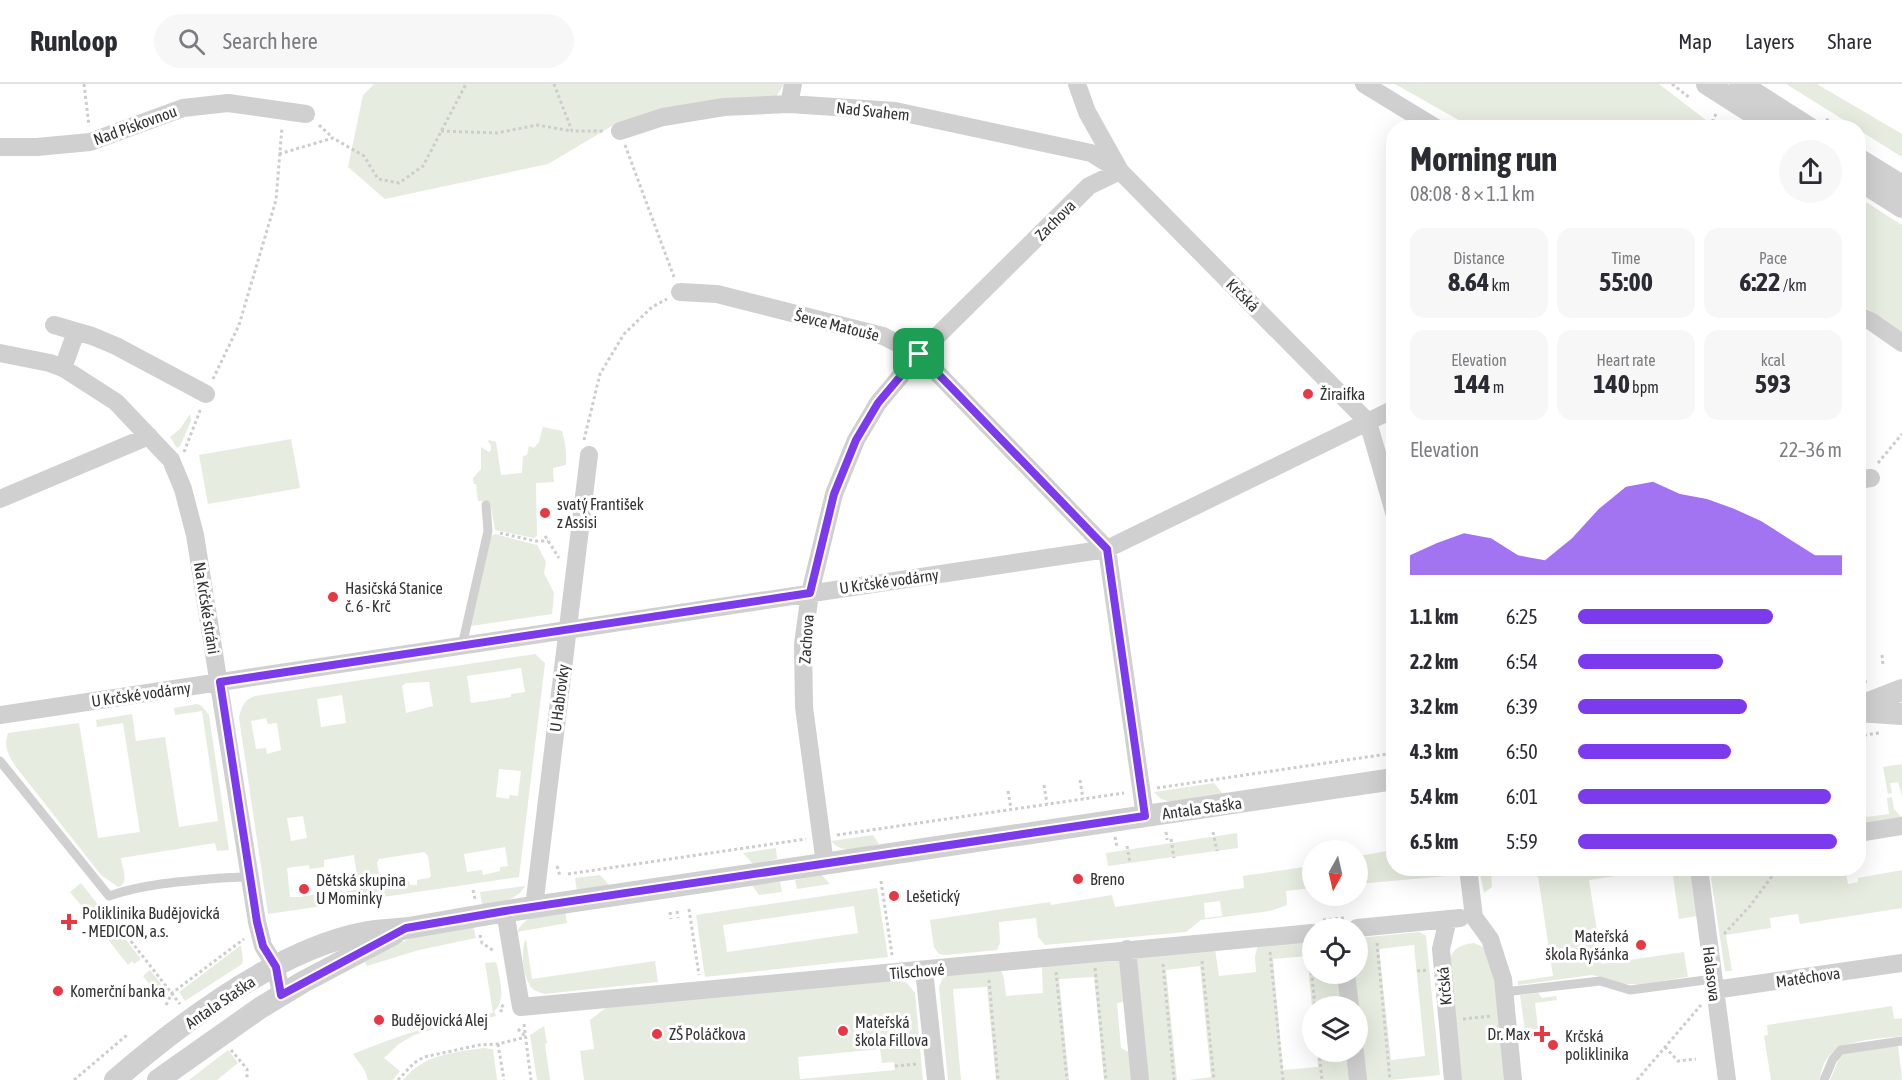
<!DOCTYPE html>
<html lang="en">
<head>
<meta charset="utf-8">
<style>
	:root { --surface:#fff; --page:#f7f7f7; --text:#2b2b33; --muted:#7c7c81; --line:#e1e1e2; --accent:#7c3aed }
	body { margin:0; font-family:"Asap Condensed",sans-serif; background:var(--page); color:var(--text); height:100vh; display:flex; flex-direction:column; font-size:22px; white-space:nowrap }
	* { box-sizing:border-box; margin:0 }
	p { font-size:20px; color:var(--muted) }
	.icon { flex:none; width:33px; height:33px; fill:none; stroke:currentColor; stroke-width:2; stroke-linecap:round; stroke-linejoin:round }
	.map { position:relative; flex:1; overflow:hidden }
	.drawer { position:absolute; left:1386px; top:36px; width:480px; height:756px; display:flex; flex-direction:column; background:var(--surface); border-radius:24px; box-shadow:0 6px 24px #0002 }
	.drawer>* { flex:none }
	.needle { width:39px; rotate:188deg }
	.tools { position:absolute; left:1302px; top:756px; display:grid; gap:12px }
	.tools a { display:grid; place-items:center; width:66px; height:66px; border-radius:50%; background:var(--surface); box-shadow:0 6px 24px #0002; font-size:30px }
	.pin { position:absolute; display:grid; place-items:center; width:51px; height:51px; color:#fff; margin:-26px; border-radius:12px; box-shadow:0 3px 9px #0006 }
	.round { display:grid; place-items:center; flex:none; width:63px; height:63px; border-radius:32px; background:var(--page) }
	.overview { display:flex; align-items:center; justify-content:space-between; height:102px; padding:0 24px }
	h1 { font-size:33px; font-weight:700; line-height:45px }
	.stats { display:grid; grid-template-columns:repeat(3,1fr); gap:9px; height:102px; padding:6px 24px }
	.stats div { display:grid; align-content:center; border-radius:15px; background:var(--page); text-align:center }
	.stats b { font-size:26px; font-weight:700 }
	.stats small { font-size:16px; font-weight:400 }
	.stats p { font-size:16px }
	.chart { height:168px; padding:12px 24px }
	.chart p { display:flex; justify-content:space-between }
	.chart svg { width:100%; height:108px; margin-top:6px; fill:var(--accent); opacity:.7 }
	ul { padding:0 24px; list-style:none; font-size:20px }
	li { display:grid; grid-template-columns:96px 72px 1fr; align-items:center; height:45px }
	li i { height:15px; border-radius:8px; background:var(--accent) }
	header { display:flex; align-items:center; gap:36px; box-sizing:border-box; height:84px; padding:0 30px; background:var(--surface); border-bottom:2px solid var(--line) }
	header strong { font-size:28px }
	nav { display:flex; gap:33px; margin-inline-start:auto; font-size:21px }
	.search { width:420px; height:54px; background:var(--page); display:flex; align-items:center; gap:15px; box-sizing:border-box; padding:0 21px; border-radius:33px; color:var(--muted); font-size:22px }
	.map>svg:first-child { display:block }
	.green { fill:#e6ecdf; fill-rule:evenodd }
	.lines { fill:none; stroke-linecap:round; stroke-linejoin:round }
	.path { stroke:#cdcdcd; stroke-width:3; stroke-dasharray:3 3; stroke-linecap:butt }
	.service { stroke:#d0d0d0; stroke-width:9 }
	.minor { stroke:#d0d0d0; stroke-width:18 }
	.tertiary { stroke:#d0d0d0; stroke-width:22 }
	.route-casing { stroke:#fff; stroke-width:12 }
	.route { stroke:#7c3aed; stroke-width:8 }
	.poi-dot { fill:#e63946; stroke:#fff; stroke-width:2 }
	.labels { text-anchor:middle; stroke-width:6; stroke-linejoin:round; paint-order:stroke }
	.street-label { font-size:16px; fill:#333; stroke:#fff }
	.poi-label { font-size:16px; fill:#333; stroke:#fff; text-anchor:start }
</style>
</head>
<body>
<header>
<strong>Runloop</strong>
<div class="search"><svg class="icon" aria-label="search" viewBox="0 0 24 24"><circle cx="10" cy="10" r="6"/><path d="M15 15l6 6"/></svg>Search here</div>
<nav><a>Map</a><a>Layers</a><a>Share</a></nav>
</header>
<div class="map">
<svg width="1902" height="996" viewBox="0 0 1902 996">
	<rect width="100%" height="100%" fill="#fff"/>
	<path class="green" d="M374,0H784L776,13L660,26L612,42L548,80L385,115L348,83L363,11Z
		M1395,0H1659L1715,43H1471Z
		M1786,0H1817L1902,50V73L1859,46L1858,44L1855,43Z
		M1858,113L1902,141V249L1859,219Z
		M190,330L191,337L180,362L177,364L170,353L180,345Z
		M543,343L562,347C565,358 567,369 566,381L553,384L554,398L536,399L537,452L534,454L495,446L490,418L478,417L476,400H474L473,394L481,385V363L489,368L491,366V361L488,357L489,356L496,358L501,391L522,389L523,372L527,371L529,362L534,364L539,358Z
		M291,355L300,404L208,420L199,371Z
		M495,450L537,461L546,478L544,489L554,509L552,530L471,542L491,452Z
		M535,570L545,579L519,793L268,830L239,634C241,623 244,616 255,612ZM521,584L525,608L511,610V613L471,619L467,592ZM429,598L433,622L406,629L402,602L406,599ZM342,611L346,639L321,643L317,615ZM266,634L268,640L277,639L281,666L267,670L266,664L256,665L251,637ZM499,685L521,687L518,712L510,711L509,715L496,713ZM303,732L307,754L291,757L287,734ZM505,763L508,782L500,783V787L483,791L482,786L467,788L464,770ZM424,768L428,772L431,792L429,794L417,796V801H410L409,797L402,798L403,803L395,804L394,799L383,801L381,800L377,779L379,775ZM354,771L359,805L343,808L342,806L300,813H290L287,784L309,781L310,785L324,783V776Z
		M197,620L202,622L209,631L229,766L217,767L215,759L121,774C122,784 130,799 118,803L101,791L16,683C9,672 3,663 8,649L79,639L98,754L140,748L123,639L97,643L96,636L132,630L136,657L165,653L179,743L218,737L202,627L175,631L174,624Z
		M1902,680V712L1898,698L1890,699L1892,709L1888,710L1883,683Z
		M1214,699L1223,710L1171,718L1161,715L1154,708Z
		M1892,713L1894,725L1902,734L1859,741L1858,732L1866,731L1867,733L1889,730L1887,714Z
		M1237,749L1238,764L1108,782L1106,769Z
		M873,751L879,760C862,764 844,772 831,757Z
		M776,764L777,775L753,780L743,769Z
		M1393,766L1394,784L1445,785L1447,792L1358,800V772Z
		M1312,778V804L1286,807L1287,821L1270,827L1201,836L1186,848L1045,861L1038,853L1036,834L999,838L1000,859L997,866L946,871L939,870L934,863L930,836L1050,818L1051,821L1112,811L1115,823L1244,804L1243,792L1304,783V780ZM1220,817L1222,832L1205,834L1204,819Z
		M1845,784L1848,800L1858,798V794L1902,786V824L1800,840L1798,830L1770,834L1771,844L1726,851L1732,887H1725L1711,794L1716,785Z
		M1479,785H1491L1492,803L1484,809Z
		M1537,785H1662L1589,796L1602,880L1684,868L1688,893C1669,895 1648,901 1630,900C1616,900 1605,893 1592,891L1518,901V897L1553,892Z
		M1672,785H1691L1697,832L1679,835Z
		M820,789L830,800L797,805L795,796Z
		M600,791L610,802L577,807L575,794Z
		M780,798L782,808L759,811L751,800Z
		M81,799L103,827L93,836L70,808Z
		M525,802C516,818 498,818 482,821L480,808Z
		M877,804L888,873L705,893L696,831ZM854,822L858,849L727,868L723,841Z
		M565,827L567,839L517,848C526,829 547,830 565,827Z
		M110,835L141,875L134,880L132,877L128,881L99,844Z
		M473,841L476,854L419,866L367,882L365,878L388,864L414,853Z
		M1420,848L1426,852L1440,991L1390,996H1361L1358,962V922L1350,890H1358V854ZM1414,861L1425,972L1391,976L1379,865Z
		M526,855L532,895L655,877L658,898L544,910C539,908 534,907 531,903C523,893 520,865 526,855Z
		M1312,855V890H1340L1344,922L1312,923L1307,872L1273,875L1283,986L1318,983L1317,968H1348L1351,996H1189L1211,993L1200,882L1166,886L1177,996H1145L1135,872L1215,865L1219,892L1256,888L1255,873L1258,860Z
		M1474,859L1483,863L1491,872L1508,996H1461L1449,879C1452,864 1460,861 1474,859Z
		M241,861L243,876L242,880L185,917L179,908Z
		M1122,874L1127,917L1117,919L1121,964L1133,970L1135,996H1104L1094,893L1059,895L1069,996H996L987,903L953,905L961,996H948L939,903L943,893L950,891L1001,886L1004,895L1006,912L1043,909L1042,886L1043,881Z
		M495,878L497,880C499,895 507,916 494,927L496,932L441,943L414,951L399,960L384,974L400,987L393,996H368L365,987L353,970C399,951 444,937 493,929L485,879Z
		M150,886L168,909L161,915L143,892Z
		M898,896L907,899L915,909L923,996H584L580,967L594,965L590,936L607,923ZM880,965L882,979L894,978L895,986L800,995L798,973Z
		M1538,909L1542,914L1556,912L1557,916L1535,919L1538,945L1525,946L1520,911Z
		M1892,922L1894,935L1902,934V952C1880,955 1841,955 1827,974C1823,980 1821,989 1819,996H1771L1764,952L1768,951L1767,941Z
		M544,942L547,959L545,960L550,996H537L530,951Z
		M1898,961L1902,996H1830L1839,975L1844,970Z
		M483,964L493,965L497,996H403C425,970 451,969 483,964Z
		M228,966L238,979L217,996H189Z"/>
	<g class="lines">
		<path class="path" d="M84,0L89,42
			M554,0L572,47H604
			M1672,0L1690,14
			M1716,30L1713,36L1722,44
			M1826,35L1839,44
			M319,41L333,54
			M441,47L497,49L537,41L572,47
			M625,61L674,193
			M279,70L333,54L364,72L378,95L399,99L423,82L466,0
			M213,295L239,241L276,116L282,43
			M584,356L600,290L624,250L652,223L667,215
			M184,368L201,324
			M1878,379L1902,350
			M500,449L535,457H548
			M545,452L559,474
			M1882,571L1883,581
			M1858,599L1869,597
			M1858,652L1879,649
			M1080,696L1083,715
			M1044,701L1047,720
			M1157,704L1394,669
			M1008,707L1011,725
			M1166,748L1167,756
			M1213,748L1217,767
			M837,751L1124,709
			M1115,753L1117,763
			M1171,755L1174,774
			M1127,762L1130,779
			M557,782L560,792
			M568,790L806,755
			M881,797L892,871
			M473,806L475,815
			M105,824L180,920
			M689,825L699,891
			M677,827L678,834
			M670,828L671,835
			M1323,836L1344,834
			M1724,850L1750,822L1778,784
			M480,851L482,859L494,867
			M1377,859L1390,996
			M1309,864L1315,922
			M1270,868L1283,996
			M1202,877L1214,996
			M1163,880L1174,996
			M1095,884L1106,996
			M1417,887L1428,886
			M1056,888L1067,996
			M989,896L998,996
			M166,921L172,909L244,855
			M502,928L500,925L504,920
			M1463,935L1492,932
			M524,940L531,996
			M518,945L525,952
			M1525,952L1538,951
			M498,960L504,996
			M1665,963L1678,977L1696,975
			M231,966L247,985V996
			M1319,968L1322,996
			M895,982L917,980
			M74,996L127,951
			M398,996L414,979L424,973L479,961L498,960L526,953
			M1637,996L1701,921"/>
		<path class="service" d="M462,562L488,447L486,421
			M0,677L109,812C144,800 184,797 221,794C231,793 240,794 249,792
			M1504,908L1600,897L1630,906L1713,895
			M1824,996L1833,975L1841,966L1902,957"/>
		<path class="minor" d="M1077,0L1087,28L1120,87L1368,338L1394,428
			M1364,0L1436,44
			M789,20L793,0
			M620,47L663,33L724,23L789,20L895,27L1091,69L1118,86
			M0,63H37L90,58L183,24L228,19L306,30
			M680,208L717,210L883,252L919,270L1107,465L1145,732
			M1858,231L1872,238L1902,259
			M54,241L92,252L116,262L206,310
			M0,269L50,279L63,284L116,318L171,376L183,405L195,451L257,838L263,862L276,883L281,911
			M63,284L76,248
			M1858,396L1871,394
			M0,415L149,352
			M0,631L1107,465L1394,325
			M1858,749L1902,742
			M825,780L804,623L803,560L810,509L834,410L856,356L878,319L919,270L1089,102L1120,87
			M1468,784L1474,833L1490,855L1503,895L1513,996
			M1699,784L1727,996
			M534,823L589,371
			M505,827L521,923L1312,849
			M1448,835L1441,865L1453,996
			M1357,844L1460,834
			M1127,865L1140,996
			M924,886L936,996
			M1346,890L1350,922
			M1714,906L1902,879
			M1355,968L1358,996"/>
		<path class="tertiary" d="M1707,0L1776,44
			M1740,0L1809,44
			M1858,75L1902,102
			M1858,95L1902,123
			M1858,623L1902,606
			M1858,627L1902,630
			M115,996C181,939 277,866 363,849C378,846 394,846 408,844C450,837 492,829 534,823L1394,695
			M158,996L260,924L303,898L394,850"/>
	</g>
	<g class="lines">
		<g class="route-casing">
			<path id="route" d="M919,270L1107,465L1145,732L505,827L406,844L281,911L276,883L263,862L257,838L220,598L810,509L834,410L856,356L878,319Z"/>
		</g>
		<use href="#route" class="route"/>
	</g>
	<g class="poi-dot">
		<circle cx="1308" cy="310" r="6"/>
		<circle cx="545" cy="429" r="6"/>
		<circle cx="333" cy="513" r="6"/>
		<circle cx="1078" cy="795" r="6"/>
		<circle cx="304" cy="805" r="6"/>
		<circle cx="894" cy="812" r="6"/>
		<path d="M66 829h6v6h6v6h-6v6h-6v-6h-6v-6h6z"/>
		<circle cx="1641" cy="861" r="6"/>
		<circle cx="58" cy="907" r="6"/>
		<circle cx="379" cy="936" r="6"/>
		<circle cx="843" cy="947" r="6"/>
		<circle cx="657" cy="950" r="6"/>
		<path d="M1539 941h6v6h6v6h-6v6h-6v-6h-6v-6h6z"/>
		<circle cx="1553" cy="961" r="6"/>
	</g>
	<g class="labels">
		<g class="street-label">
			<text transform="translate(873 27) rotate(6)" y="6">Nad Svahem</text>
			<text transform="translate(135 41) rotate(-20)" y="6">Nad Pískovnou</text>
			<text transform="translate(1055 136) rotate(-45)" y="6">Zachova</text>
			<text transform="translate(1243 211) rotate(45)" y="6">Krčská</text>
			<text transform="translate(837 241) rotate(14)" y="6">Ševce Matouše</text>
			<text transform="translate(889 497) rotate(-8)" y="6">U Krčské vodárny</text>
			<text transform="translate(207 524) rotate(81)" y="6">Na Krčské stráni</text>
			<text transform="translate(806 555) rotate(-86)" y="6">Zachova</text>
			<text transform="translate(141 610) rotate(-8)" y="6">U Krčské vodárny</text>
			<text transform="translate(559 614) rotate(-83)" y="6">U Habrovky</text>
			<text transform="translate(1202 724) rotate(-8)" y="6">Antala Staška</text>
			<text transform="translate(917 887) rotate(-5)" y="6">Tilschové</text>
			<text transform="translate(1712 890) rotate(83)" y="6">Halasova</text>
			<text transform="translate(1808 893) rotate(-8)" y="6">Matěchova</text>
			<text transform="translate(1444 902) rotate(-95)" y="6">Krčská</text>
			<text transform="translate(220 918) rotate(-34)" y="6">Antala Staška</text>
		</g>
		<g class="poi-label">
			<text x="1320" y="316">Žiraifka</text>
			<text x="557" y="426">svatý František<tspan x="557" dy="18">z Assisi</tspan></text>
			<text x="345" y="510">Hasičská Stanice<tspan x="345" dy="18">č. 6 - Krč</tspan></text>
			<text x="1090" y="801">Breno</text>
			<text x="316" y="802">Dětská skupina<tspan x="316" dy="18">U Mominky</tspan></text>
			<text x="906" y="818">Lešetický</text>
			<text x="82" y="835">Poliklinika Budějovická<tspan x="82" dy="18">- MEDICON, a.s.</tspan></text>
			<text x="1629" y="858" text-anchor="end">Mateřská<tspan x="1629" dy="18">škola Ryšánka</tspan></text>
			<text x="70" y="913">Komerční banka</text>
			<text x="391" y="942">Budějovická Alej</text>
			<text x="855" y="944">Mateřská<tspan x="855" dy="18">škola Fillova</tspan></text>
			<text x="669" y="956">ZŠ Poláčkova</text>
			<text x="1530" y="956" text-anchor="end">Dr. Max</text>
			<text x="1565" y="958">Krčská<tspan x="1565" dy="18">poliklinika</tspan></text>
		</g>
	</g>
</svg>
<div class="tools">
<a><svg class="needle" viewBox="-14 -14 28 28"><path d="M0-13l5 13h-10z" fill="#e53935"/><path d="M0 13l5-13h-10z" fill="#7c7c81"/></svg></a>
<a><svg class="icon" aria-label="locate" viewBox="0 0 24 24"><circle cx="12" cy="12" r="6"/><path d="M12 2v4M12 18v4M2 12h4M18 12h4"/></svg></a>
<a><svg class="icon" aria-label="layers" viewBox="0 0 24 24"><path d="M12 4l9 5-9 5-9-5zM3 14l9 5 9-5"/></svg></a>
</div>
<div class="pin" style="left:919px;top:270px;background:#1e9e55"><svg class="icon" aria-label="arrive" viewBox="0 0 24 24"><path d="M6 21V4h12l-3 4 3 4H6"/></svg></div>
<section class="drawer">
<div class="overview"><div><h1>Morning run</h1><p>08:08 · 8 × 1.1 km</p></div><a class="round"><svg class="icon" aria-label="share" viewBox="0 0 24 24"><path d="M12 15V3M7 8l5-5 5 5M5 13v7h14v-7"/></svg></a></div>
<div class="stats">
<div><p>Distance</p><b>8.64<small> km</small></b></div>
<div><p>Time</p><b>55:00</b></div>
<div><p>Pace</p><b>6:22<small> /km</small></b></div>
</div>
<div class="stats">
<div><p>Elevation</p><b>144<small> m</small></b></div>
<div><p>Heart rate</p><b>140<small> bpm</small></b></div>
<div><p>kcal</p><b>593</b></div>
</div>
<div class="chart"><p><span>Elevation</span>22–36 m</p>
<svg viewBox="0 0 160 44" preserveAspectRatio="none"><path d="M0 44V36L10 31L20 27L30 29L40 36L50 38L60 29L70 17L80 8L90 6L100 11L110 13L120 17L130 22L140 29L150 36L160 36V44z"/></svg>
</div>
<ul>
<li><b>1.1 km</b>6:25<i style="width:74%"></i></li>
<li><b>2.2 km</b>6:54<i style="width:55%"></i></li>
<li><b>3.2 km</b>6:39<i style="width:64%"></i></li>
<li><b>4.3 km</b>6:50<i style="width:58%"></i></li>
<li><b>5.4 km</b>6:01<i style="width:96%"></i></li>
<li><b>6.5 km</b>5:59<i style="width:98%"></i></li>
</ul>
</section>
</div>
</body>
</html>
